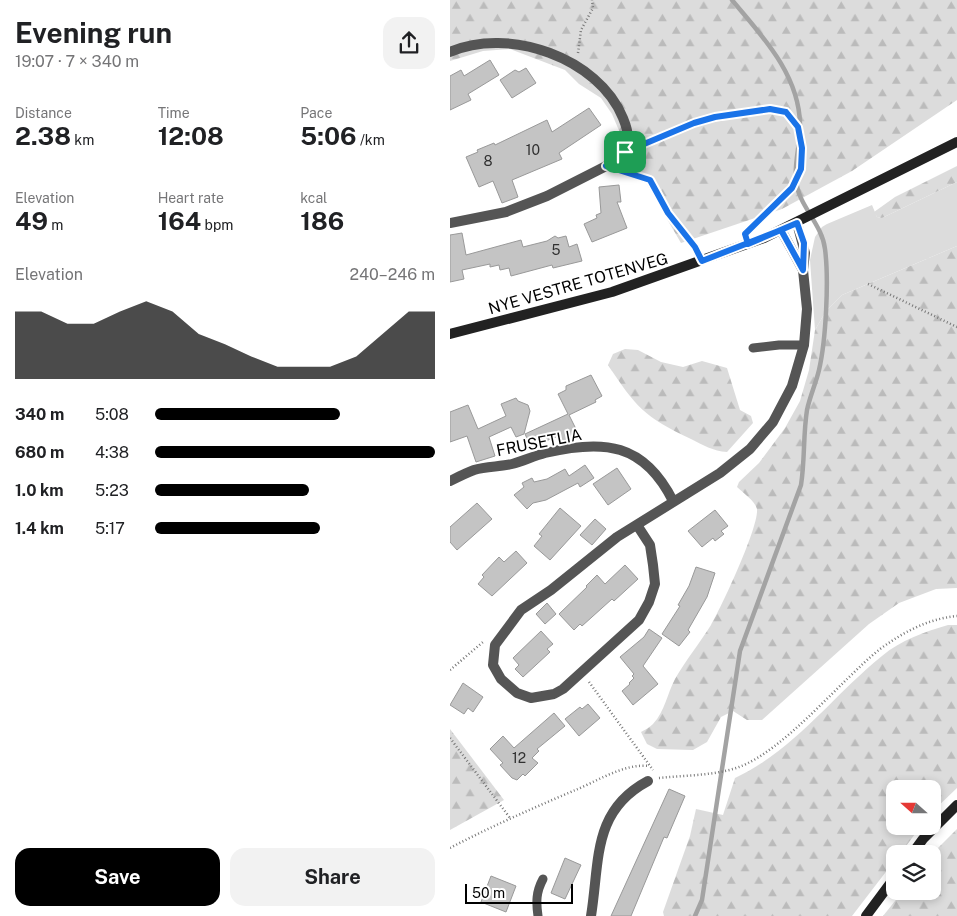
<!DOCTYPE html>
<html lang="en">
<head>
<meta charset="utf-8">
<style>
	:root { --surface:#fff; --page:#f2f2f2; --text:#202124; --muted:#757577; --accent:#000 }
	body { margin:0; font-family:"Public Sans",sans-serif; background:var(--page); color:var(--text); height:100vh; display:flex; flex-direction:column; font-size:19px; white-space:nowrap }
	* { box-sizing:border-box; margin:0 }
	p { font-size:16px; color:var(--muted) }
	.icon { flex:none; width:28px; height:28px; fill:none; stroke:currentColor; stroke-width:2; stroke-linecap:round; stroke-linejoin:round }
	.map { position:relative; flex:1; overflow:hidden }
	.details { display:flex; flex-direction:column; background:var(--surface); width:450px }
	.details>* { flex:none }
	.needle { width:32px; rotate:291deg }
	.fabs { position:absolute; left:436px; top:780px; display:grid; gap:10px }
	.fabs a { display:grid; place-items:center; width:55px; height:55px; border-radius:10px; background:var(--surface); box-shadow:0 2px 8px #0003; font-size:25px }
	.scale { position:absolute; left:15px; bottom:12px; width:108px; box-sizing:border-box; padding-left:5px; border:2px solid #000; border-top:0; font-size:14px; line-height:18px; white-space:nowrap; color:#000; -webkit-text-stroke:4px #fff; paint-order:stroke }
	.pin { position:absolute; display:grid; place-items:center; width:42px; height:42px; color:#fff; margin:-21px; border-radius:10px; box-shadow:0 2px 8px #0006 }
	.round { display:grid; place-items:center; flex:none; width:52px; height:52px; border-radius:15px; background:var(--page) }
	.headline { display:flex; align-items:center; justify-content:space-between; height:85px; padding:0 15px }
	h1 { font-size:28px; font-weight:700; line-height:38px }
	.figures { display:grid; grid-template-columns:repeat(3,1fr); gap:8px; height:85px; padding:5px 15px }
	.figures div { display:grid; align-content:center }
	.figures b { font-size:25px; font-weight:700 }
	.figures small { font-size:14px; font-weight:400 }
	.figures p { font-size:14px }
	.chart { height:140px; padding:10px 15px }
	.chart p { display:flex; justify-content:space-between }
	.chart svg { width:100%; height:90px; margin-top:5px; fill:var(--accent); opacity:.7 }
	.primary-button { display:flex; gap:10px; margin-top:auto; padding:10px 15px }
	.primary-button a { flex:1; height:58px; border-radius:15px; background:var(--accent); color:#fff; font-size:20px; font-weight:700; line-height:58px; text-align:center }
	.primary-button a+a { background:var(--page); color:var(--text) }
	ul { padding:0 15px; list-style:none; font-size:16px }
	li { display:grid; grid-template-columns:80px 60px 1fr; align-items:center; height:38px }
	li i { height:12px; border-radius:6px; background:var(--accent) }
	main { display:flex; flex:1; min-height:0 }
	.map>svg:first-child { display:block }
	.grass { fill:#dcdcdc }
	.forest { fill:url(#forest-firs) }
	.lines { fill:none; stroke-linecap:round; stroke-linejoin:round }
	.stream { stroke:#a3a3a3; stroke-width:4.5 }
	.building { fill:#c4c4c4; stroke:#999 }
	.path { stroke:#777; stroke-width:2.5; stroke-dasharray:1 2.5; stroke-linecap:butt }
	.lane { stroke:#555; stroke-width:9 }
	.street { stroke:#555; stroke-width:10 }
	.secondary { stroke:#222; stroke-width:10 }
	.route-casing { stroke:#fff; stroke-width:10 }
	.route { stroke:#1a73e8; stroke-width:6 }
	.labels { text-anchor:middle; stroke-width:4; stroke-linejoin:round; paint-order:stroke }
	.number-label { font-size:14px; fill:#313131 }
	.street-label { font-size:16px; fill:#000; stroke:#fff }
</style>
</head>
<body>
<main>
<section class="details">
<div class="headline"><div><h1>Evening run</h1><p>19:07 · 7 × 340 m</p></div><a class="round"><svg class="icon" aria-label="share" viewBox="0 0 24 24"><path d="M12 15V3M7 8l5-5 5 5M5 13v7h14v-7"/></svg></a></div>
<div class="figures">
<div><p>Distance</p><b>2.38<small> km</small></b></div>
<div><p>Time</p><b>12:08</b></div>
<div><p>Pace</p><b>5:06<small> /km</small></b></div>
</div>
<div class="figures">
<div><p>Elevation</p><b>49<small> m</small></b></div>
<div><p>Heart rate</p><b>164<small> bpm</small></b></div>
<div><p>kcal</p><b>186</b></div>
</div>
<div class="chart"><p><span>Elevation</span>240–246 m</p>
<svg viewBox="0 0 160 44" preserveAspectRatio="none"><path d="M0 44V11L10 11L20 17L30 17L40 11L50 6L60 11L70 22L80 27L90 33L100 38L110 38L120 38L130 33L140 22L150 11L160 11V44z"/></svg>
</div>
<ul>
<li><b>340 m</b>5:08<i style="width:66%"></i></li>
<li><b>680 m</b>4:38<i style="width:100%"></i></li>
<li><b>1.0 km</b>5:23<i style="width:55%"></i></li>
<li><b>1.4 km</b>5:17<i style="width:59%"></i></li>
</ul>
<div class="primary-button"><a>Save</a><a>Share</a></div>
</section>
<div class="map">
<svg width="507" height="916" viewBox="0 0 507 916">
	<defs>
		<pattern id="forest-firs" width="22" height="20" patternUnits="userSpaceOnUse" patternTransform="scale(1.25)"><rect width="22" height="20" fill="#dcdcdc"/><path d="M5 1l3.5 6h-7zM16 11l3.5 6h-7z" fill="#bbb"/></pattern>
	</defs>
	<rect width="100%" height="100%" fill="#fff"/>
	<path class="grass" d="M507,182V246L392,295L376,311L365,330L360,260L365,237L372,227L377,224L422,205L427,217L432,218Z"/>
	<path class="forest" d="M0,0H507V100L402,171L332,209L231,243L196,183L187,173L162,114L151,98L129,84L115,70L60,49L33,51L0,61Z
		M507,166V182L432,218L427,217L424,212L445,197Z
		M507,246V588L486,589L449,603L419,624L312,720H297L283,711L271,717L257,742L243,750L207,749L197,744L191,732C195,730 200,727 203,724C215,711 217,694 225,679C236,660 249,644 261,625C271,608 309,527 307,509C305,501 293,493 287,487L289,482L309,463L335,428L350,401L359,370L365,330L376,311L392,295Z
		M175,349L188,350L211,362L233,367L252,361L277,368L290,410L301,416L303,423L277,452C263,451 253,445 241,439C194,417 186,407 158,365L163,354Z
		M498,625H507V788L483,811L482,789H445V826H471L450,854H445V860L402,916H214L213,912L240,836L246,809L273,815L285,778C346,749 381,697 432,656C451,640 474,632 498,625Z
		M0,729L54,800L0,830Z
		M507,829V916H433L453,891H482V854Z"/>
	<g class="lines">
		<path class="stream" d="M245,916L252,900L290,651L351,485C355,460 353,435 357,410C360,396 366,383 369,370C376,340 379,280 375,249C372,223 348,206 346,180C344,162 351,142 350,124C349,74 312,36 282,0"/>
	</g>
	<path class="building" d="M40,60L49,75L18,94L21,100L0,110V76L11,70L14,76Z
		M76,68L86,83L62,98L50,80L65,70L69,72Z
		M139,108L151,125L109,153L112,159L62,180L68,197L52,203L43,181L29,187L16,157L28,152L27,150L44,143L45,145L97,120L102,132Z
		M169,185L171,202H167L177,228L142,242L134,224L147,218L146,215L151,213L149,187Z
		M12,233L16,255L71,240L73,247L97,241L105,236L108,238L116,236L119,247L127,244L132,261L103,268L102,265L61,276L59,268L50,270L49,265L40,267V264L12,270L14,279L0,282V235Z
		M141,375L152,396L145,400L146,402L119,415L128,433L111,442L108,436L81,447L75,434L118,414L108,394L116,390V386Z
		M66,398L68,401L78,405L80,411L74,434L66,437L61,427L39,437L45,456L26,462L17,436L0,442V412L18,405L28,429L56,416L51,404Z
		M135,465L144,478L130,487L128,483L96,500L83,503L77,509L64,495L74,487L72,483L82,478L84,482L97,479L115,469L119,476Z
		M167,468L181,489L158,505L143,484Z
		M27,503L42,519L7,550L0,542V527Z
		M110,508L131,526L100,560L84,546L92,536L89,534Z
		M265,510L278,526L271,531L274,534L265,541L263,538L252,547L238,531Z
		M145,519L156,529L142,545L130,535Z
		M66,551L77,563L42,596L28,584L34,577L32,575L49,557L54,562Z
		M175,565L188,579L164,601L162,599L132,626L130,624L124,630L109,614L137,587L136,586L147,575L155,584Z
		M246,567L265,573L257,597L238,630L240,632L229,646L212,634L230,606L228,605L239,586Z
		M97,603L106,614L95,624L86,614Z
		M199,629L212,638L193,666L208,684L183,705L172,691L180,684L179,683L184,678L182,676L184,674L170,657L194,637Z
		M91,631L103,644L97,649L100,652L73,677L65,669L69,665L63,658Z
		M13,683L33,697L23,712L18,708L14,714L0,705Z
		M138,704L150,718L129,736L115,719L130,707L132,709Z
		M104,713L115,726L87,749L89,751L82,758L88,763L75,776L73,774L67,780L62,778L50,765L53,763L40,749L53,736L64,748Z
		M219,789L235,796L217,838L214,837L181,916H161Z
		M115,858L131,865L115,899L101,893Z
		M41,876L66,886L56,912L31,902Z"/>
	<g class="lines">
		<path class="path" d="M128,53L131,30L143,8L142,0
			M188,148C207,140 225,129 244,123C263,116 317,103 335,112C345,117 348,126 350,137C354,152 353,171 344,185C332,203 312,214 298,231
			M172,171L200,181L218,213L247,251
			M418,284L507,327
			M0,670L33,642
			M139,682L203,770
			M0,738L60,818
			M209,778C235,775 264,776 289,767C335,750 390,681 430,649C454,632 477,619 507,616
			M0,848C40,827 81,809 123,791C146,782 174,763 199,766"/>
		<path class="lane" d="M303,348L329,345H354
			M88,916C86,902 86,892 93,879"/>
		<path class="street" d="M0,52C58,26 149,58 173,118C180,135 181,146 168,160L97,196L56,212L0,223
			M331,230L353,270
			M0,481C8,477 16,473 24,470C36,466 50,467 62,464C73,461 84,456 95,453C154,439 194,443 223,501
			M187,525L200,545L203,565L205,584L199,602L189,620L113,689L104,694L81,698L67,693L51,679L43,665L45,645L71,610L101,590L167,537L270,473L300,449L323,422L342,386L354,345L357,309L353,270L355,253L347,223
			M141,916C150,860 142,811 198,781"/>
		<path class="secondary" d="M0,334L162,292L314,238L507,142
			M462,854L473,839L507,805
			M416,916L445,877"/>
	</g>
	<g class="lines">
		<g class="route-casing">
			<path id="route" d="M175,152L168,160L156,166L200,180L218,213L245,247L252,261L331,230L353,270L354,243L347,223L298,244L295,234L342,188L351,169L352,148L348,127L336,112L320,109L265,117L244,123L175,152"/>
		</g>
		<use href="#route" class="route"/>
	</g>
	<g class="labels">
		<g class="number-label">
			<text x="83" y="155">10</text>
			<text x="38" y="166">8</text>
			<text x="106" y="255">5</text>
			<text x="69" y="763">12</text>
		</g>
		<g class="street-label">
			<text transform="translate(128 283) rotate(-16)" y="6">NYE VESTRE TOTENVEG</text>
			<text transform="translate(89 442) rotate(-11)" y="6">FRUSETLIA</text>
		</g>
	</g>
</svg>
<div class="fabs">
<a><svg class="needle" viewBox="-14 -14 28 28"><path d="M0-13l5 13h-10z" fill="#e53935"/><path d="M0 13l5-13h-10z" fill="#757577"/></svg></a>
<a><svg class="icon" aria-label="layers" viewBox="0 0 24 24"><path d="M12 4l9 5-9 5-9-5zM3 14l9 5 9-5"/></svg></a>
</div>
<div class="scale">50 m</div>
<div class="pin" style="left:175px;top:152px;background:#1e9e55"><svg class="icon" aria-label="arrive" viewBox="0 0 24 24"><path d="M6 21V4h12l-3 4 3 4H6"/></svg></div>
</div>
</main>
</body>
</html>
